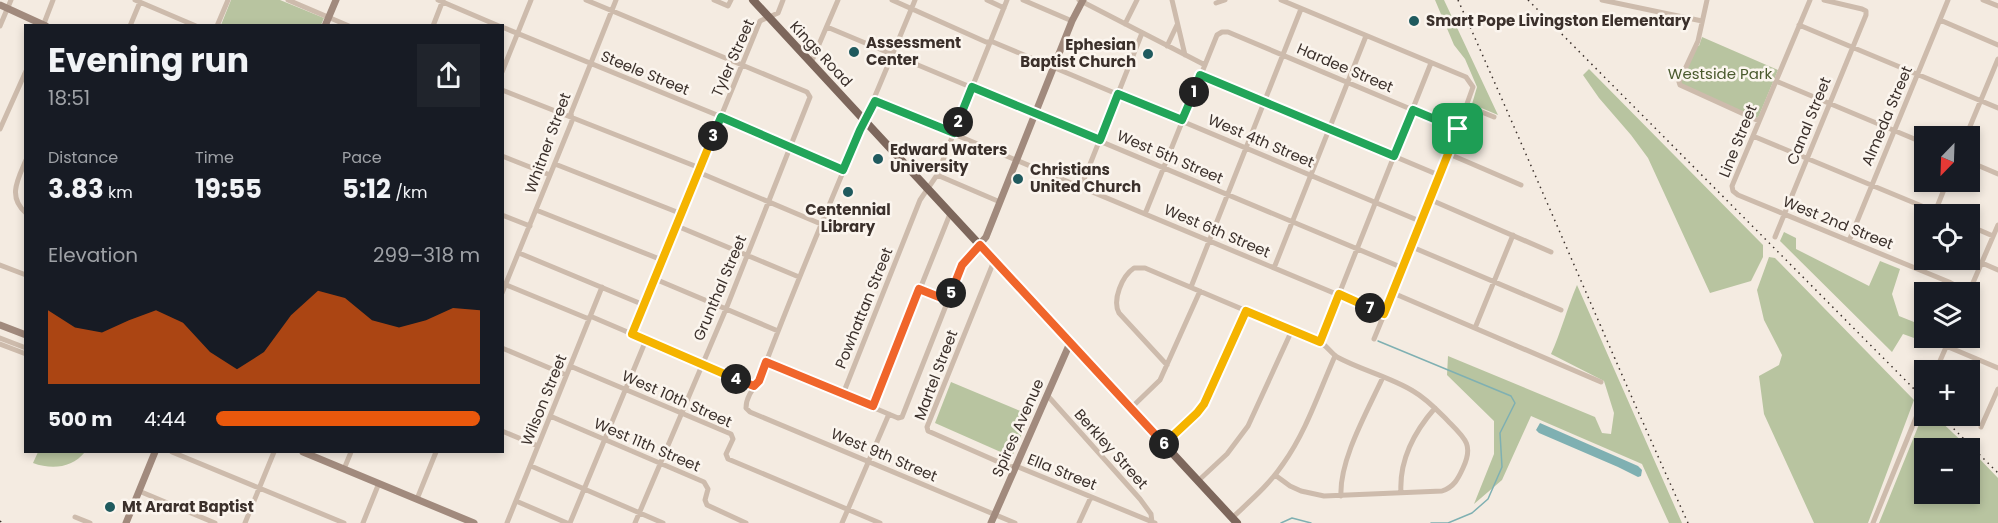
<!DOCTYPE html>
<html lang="en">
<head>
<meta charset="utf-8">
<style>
	:root { --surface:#171b24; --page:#20242c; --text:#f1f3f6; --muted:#9ea1a6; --accent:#ea580c }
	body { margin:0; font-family:Poppins,sans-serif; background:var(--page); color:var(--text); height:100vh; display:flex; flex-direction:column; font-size:22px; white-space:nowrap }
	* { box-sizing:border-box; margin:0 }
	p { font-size:20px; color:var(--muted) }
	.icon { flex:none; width:33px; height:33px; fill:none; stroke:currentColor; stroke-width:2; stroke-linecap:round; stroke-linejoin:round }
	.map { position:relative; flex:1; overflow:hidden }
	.sheet { position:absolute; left:24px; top:24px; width:480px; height:429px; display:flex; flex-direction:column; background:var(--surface); border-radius:0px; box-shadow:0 3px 9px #0003 }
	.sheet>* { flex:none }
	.needle { width:39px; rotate:203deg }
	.buttons { position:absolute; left:1914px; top:126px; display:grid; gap:12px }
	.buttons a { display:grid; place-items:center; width:66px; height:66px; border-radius:0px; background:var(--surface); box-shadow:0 3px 9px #0003; font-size:30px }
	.pin { position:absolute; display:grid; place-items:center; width:51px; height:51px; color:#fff; margin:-26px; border-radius:12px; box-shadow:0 3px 9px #0006 }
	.km { position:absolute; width:30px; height:30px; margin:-15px; border-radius:50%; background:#222; color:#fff; font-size:16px; line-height:30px; text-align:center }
	.round { display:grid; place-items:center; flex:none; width:63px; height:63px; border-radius:0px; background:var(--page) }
	.summary { display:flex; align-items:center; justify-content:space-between; height:102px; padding:0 24px }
	h1 { font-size:33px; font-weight:700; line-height:45px }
	.figures { display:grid; grid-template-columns:repeat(3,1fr); gap:9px; height:102px; padding:6px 24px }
	.figures div { display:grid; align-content:center }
	.figures b { font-size:26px; font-weight:700 }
	.figures small { font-size:16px; font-weight:400 }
	.figures p { font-size:16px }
	.chart { height:168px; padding:12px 24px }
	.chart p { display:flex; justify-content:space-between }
	.chart svg { width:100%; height:108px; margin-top:6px; fill:var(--accent); opacity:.7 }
	ul { padding:0 24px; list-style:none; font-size:20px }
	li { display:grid; grid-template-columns:96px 72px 1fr; align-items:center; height:45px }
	li i { height:15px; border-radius:8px; background:var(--accent) }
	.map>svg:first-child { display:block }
	.green { fill:#b8c4a0 }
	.water { fill:#7fb0b2 }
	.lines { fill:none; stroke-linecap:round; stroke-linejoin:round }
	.stream { stroke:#7fb0b2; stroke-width:1.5 }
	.street { stroke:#cdbbac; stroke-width:5 }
	.secondary { stroke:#a18a7d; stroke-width:7 }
	.primary { stroke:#7d675c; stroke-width:8 }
	.rail { stroke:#3b302b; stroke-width:1.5; stroke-dasharray:1.5 4.5; stroke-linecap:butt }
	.split-1-casing { stroke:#fff; stroke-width:12 }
	.split-2-casing { stroke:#fff; stroke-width:12 }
	.split-3-casing { stroke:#fff; stroke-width:12 }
	.split-4-casing { stroke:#fff; stroke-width:12 }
	.split-5-casing { stroke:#fff; stroke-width:12 }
	.split-6-casing { stroke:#fff; stroke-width:12 }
	.split-7-casing { stroke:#fff; stroke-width:12 }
	.split-8-casing { stroke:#fff; stroke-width:12 }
	.split-1 { stroke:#22a559; stroke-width:8 }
	.split-2 { stroke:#22a559; stroke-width:8 }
	.split-3 { stroke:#22a559; stroke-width:8 }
	.split-4 { stroke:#f5b400; stroke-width:8 }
	.split-5 { stroke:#f0652b; stroke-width:8 }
	.split-6 { stroke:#f0652b; stroke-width:8 }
	.split-7 { stroke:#f5b400; stroke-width:8 }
	.split-8 { stroke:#f5b400; stroke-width:8 }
	.poi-dot { fill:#1f5a5e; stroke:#fbf5ee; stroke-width:2 }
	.labels { text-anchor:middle; stroke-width:5; stroke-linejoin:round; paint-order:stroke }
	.poi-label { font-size:15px; font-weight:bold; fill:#3b302b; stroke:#fbf5ee; text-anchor:start }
	.street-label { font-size:15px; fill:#3b302b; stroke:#fbf5ee }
	.park-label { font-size:15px; fill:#4a5a2e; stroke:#fbf5ee }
</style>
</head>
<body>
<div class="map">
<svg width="1998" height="523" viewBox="0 0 1998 523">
	<rect width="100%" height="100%" fill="#f4ebe1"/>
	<path class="green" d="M231,0H280L324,18L321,25H221Z
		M1435,0H1444L1498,115L1472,104L1477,87L1465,59L1454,45Z
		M1702,37L1778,70L1758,118L1677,84L1695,45L1699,46Z
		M1589,69L1763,245V257L1751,281L1710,293L1648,158L1631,135L1599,98L1583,75Z
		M1784,232L1796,238V249L1869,286L1880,261L1900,269L1892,294L1899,316L1924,326V338H1942L1939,347L1903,334L1892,352L1780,241Z
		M1769,257L1775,258L1914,400L1868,523H1814L1764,414L1759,376L1779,365L1782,355L1764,320L1757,290Z
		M1577,285L1682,523H1669L1642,464L1531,416L1502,480L1474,504L1494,454V421L1447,375L1448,356L1595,417L1602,433L1611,434L1614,413L1604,381L1551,354C1561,332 1567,308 1577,285Z
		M951,382L1030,415L1012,457L935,423Z
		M1924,412V416H1935L1969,448H1924V494H1970V449L1998,478V523H1879Z
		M38,452H85C72,468 52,470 33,463Z"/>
	<path class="water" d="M1540,423L1638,466L1642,470L1641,476L1638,477L1618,467L1539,433L1536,430Z"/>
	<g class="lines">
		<path class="stream" d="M1378,341L1511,396L1515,403L1500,433L1502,467L1488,499L1472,513L1448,523H1431
			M1281,523L1292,518L1311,523"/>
		<path class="street" d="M135,0L196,26
			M288,0L349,26
			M438,0L499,26
			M586,0L807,92L810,97L726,309L635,523
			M714,0L728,6L731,0
			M892,0L986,42H993L1422,222
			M915,0C863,127 807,252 759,381C753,389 746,397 746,408L750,412L1015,523
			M987,0L1004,8
			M1023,0L1072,21
			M1079,0L1205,65
			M1172,0L1185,55
			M1281,0L1466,77L1473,87L1441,176L1374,339
			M1602,0L1702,21
			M1707,0L1698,41L1679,82L1680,85L1759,121
			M1810,0L1732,186L1733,191L1738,195L1949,282L1967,292
			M1983,0L1998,6
			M1216,3L1225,0
			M1940,20L1998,45
			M1125,24L1137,0
			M1799,25L1998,108
			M0,26L11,0
			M43,26L53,0
			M130,26L140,2
			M217,26L228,0
			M433,26L443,0
			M502,27L717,115L724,120L843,170
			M827,27L1403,268
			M1167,46L1177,25
			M811,63L838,0
			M502,72L531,0
			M1201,75L1441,176
			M1776,81L1924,143
			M502,90L700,168
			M875,101L1384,314
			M1467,106L1494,117
			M0,129L26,71
			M1753,136L1941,214
			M1966,136L1998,59
			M1449,154L1521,185
			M502,156L550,175
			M26,160C18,179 7,197 26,213
			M1970,162L1998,174
			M555,164L682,214
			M698,172L821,224
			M937,175L1000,202
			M1081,187L1142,33
			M1431,200L1551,252
			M536,210L662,260
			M1935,212L1947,182
			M1145,214L1217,35L1222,32H1228L1458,129
			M502,215L530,226
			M677,226L799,277
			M1970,226L1993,236
			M1775,237L1866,15V11L1862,9L1824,0
			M1849,241L1948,0
			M1412,247L1561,310
			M519,253L644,305
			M994,261L927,427L928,431L1010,467L1016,466L1155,523
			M1982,263L1998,270
			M0,265L26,275
			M1274,268L1366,36
			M655,279L778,331
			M504,284L589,319
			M1191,287L1301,9
			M919,289L939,297L948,299
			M1969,292L1998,225
			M502,293L572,121L571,113L616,0
			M1393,293L1601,382
			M590,316L754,386
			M1475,328L1513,235
			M632,334L760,21L778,13L783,0
			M0,338L26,348
			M1320,342L1431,63
			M0,344L26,354
			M1946,346L1998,368
			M502,348L566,375
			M766,362L898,418L902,417L962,265L979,245
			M1167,365L1119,313C1112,300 1122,276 1134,268H1145L1320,342C1327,346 1331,353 1337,357C1361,370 1390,377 1413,391C1427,399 1437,410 1448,421C1465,438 1474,445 1463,468C1458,479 1454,487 1442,491L1324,496L1301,491L1290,486L1275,475
			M570,366L731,434L733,439L726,454L728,459L880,523
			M1936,370L1950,338
			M843,394L920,200L937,175L1007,0
			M1047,395L1140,499L1151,514L1152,522
			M873,406L950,214
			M1131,408L1160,380L1200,291
			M550,416L704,482L708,489L705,500L707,505L746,523
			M1981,427L1998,389
			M502,431L538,446
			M1164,445L1197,413L1204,403L1246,311
			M172,452L344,523
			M531,466L663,523
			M344,469L351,452
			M1198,481L1227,454L1248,426L1292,330
			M139,491L215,523
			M1401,493C1399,461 1414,432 1435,408
			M1341,496C1339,460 1368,410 1383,377
			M417,499L436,452
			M516,501L567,523
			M75,517L90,523
			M1232,518C1250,501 1269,485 1283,464C1306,432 1319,392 1335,356
			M245,523L274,452
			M363,523L379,483
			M507,523L602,287
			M570,523L646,340
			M842,523L889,414
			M1079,523L1091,497
			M1873,523L1924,398"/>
		<path class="secondary" d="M0,5L46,26
			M325,26L336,0
			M979,245L986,237L1072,21L1083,0
			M0,325L26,335
			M303,452L474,523
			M126,523L155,452
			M991,523L1070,343"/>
		<path class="primary" d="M753,0L1237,523"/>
		<path class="rail" d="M1458,0C1536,174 1609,349 1688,523
			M1528,0L1924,399
			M1941,416L1998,473
			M0,521L3,523"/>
	</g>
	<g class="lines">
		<g class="split-1-casing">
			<path id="split-1" d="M1194,92L1200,75L1394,156L1413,110L1458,129"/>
		</g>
		<g class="split-2-casing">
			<path id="split-2" d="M958,122L972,87L1100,140L1118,94L1182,120L1194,92"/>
		</g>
		<g class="split-3-casing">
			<path id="split-3" d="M713,136L721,117L843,170L860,130L875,101L954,133L958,122"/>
		</g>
		<g class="split-4-casing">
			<path id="split-4" d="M713,136L632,334L736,379"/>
		</g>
		<g class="split-5-casing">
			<path id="split-5" d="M736,379L754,386L759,381L766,362L873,406L919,289L939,297L948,299L951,293"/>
		</g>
		<g class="split-6-casing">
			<path id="split-6" d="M951,293L962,265L980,245L1164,444"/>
		</g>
		<g class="split-7-casing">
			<path id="split-7" d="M1164,444L1197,413L1204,404L1246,311L1320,342L1339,294L1370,308"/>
		</g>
		<g class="split-8-casing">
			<path id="split-8" d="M1370,308L1384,314L1458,129"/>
		</g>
		<use href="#split-1" class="split-1"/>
		<use href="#split-2" class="split-2"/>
		<use href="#split-3" class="split-3"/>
		<use href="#split-4" class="split-4"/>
		<use href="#split-5" class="split-5"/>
		<use href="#split-6" class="split-6"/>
		<use href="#split-7" class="split-7"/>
		<use href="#split-8" class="split-8"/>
	</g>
	<g class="poi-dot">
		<circle cx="1414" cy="21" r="6"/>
		<circle cx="854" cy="52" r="6"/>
		<circle cx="1148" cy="54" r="6"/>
		<circle cx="878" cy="159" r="6"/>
		<circle cx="1018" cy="179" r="6"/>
		<circle cx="848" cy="192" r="6"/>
		<circle cx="110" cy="507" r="6"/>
	</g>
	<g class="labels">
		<g class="poi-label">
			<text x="1426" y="26">Smart Pope Livingston Elementary</text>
			<text x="866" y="48">Assessment<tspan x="866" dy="17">Center</tspan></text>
			<text x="1136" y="50" text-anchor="end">Ephesian<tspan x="1136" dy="17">Baptist Church</tspan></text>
			<text x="890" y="155">Edward Waters<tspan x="890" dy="17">University</tspan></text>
			<text x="1030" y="175">Christians<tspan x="1030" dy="17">United Church</tspan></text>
			<text x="848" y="215" text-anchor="middle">Centennial<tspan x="848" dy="17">Library</tspan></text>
			<text x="122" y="512">Mt Ararat Baptist</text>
		</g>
		<g class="street-label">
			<text transform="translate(821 54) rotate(47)" y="5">Kings Road</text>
			<text transform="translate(733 58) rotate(-66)" y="5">Tyler Street</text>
			<text transform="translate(1345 68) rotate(23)" y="5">Hardee Street</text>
			<text transform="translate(645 73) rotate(22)" y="5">Steele Street</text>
			<text transform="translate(1887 116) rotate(-67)" y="5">Almeda Street</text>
			<text transform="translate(1809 121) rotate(-68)" y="5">Canal Street</text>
			<text transform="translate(1261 141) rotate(23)" y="5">West 4th Street</text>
			<text transform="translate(1738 141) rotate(-68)" y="5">Line Street</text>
			<text transform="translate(548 143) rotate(-70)" y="5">Whitner Street</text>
			<text transform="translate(1170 157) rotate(23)" y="5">West 5th Street</text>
			<text transform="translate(1838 223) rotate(22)" y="5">West 2nd Street</text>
			<text transform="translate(1217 231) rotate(23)" y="5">West 6th Street</text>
			<text transform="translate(720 288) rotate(-67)" y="5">Grunthal Street</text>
			<text transform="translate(864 308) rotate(-68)" y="5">Powhattan Street</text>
			<text transform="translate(936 375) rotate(-69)" y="5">Martel Street</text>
			<text transform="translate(677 399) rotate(24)" y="5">West 10th Street</text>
			<text transform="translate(544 400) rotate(-68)" y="5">Wilson Street</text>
			<text transform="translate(1018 428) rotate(-66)" y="5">Spires Avenue</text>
			<text transform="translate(647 445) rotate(23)" y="5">West 11th Street</text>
			<text transform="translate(1111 449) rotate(48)" y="5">Berkley Street</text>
			<text transform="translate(884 455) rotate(23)" y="5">West 9th Street</text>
			<text transform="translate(1062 472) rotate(22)" y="5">Ella Street</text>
		</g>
		<g class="park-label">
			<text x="1720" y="79">Westside Park</text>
		</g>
	</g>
</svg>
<div class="buttons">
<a><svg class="needle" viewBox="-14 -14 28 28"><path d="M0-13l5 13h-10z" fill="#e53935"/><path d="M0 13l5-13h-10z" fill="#9ea1a6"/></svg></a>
<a><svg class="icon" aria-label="locate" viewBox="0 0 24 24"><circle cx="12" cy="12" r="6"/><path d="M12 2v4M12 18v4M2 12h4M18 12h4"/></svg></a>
<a><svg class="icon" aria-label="layers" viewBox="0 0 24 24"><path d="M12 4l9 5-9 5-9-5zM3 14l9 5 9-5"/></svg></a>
<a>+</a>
<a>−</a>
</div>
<div class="pin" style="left:1458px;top:129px;background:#1e9e55"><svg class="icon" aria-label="arrive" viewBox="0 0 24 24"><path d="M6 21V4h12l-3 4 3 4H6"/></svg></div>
<b class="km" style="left:1194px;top:92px">1</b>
<b class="km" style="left:958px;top:122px">2</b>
<b class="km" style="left:713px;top:136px">3</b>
<b class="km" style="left:736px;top:379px">4</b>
<b class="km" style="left:951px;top:293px">5</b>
<b class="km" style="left:1164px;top:444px">6</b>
<b class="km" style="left:1370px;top:308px">7</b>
<section class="sheet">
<div class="summary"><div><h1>Evening run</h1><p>18:51</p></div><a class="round"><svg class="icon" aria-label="share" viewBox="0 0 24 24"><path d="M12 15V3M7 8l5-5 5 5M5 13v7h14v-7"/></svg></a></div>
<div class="figures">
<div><p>Distance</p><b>3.83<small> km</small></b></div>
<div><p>Time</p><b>19:55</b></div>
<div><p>Pace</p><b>5:12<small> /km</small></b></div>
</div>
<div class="chart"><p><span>Elevation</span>299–318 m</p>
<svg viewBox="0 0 160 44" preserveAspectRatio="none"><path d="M0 44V14L10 21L20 23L30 18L40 14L50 19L60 31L70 38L80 31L90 16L100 6L110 9L120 18L130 21L140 18L150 13L160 14V44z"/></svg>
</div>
<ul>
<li><b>500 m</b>4:44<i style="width:100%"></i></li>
</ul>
</section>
</div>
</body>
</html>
